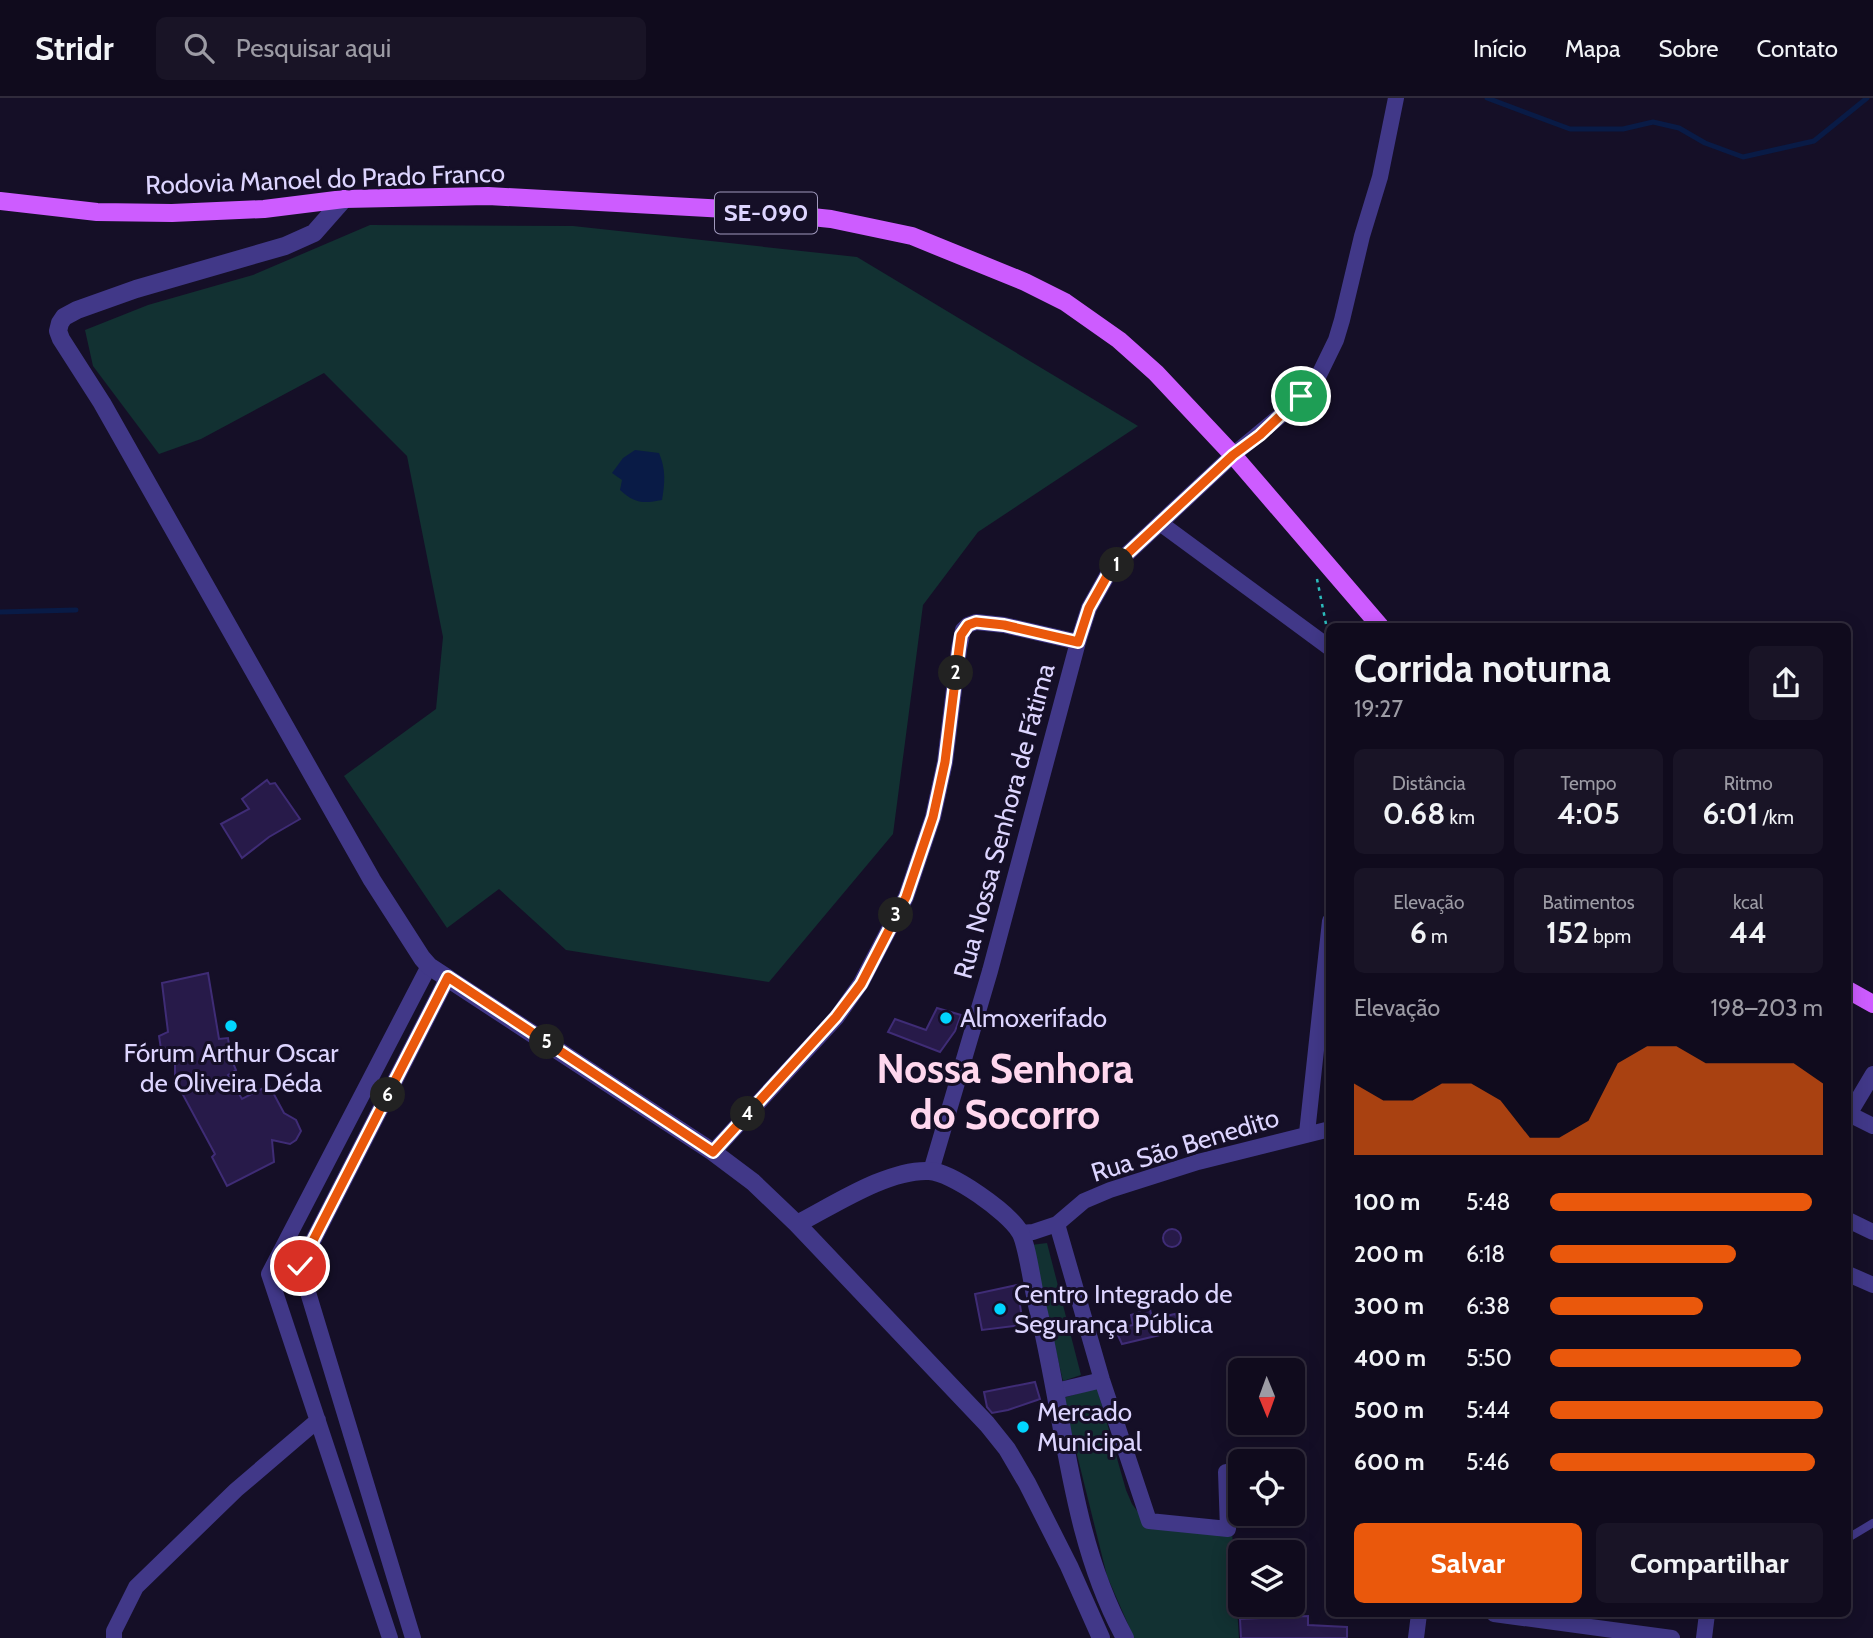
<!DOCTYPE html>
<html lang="pt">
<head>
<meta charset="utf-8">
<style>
	:root { --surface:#100b1d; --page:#191426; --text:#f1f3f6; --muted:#9c9ba4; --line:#302b3b; --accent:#ea580c }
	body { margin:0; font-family:Cabin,sans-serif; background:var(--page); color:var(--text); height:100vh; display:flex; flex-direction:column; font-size:26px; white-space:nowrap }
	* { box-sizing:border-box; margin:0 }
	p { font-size:23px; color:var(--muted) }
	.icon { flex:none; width:38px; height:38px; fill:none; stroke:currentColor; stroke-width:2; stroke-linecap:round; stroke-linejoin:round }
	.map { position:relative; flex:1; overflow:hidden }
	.panel { position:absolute; left:1326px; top:525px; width:525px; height:994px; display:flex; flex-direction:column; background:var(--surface); border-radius:10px; box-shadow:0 4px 18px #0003,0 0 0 2px var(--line) }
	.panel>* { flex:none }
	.needle { width:46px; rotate:179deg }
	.fabs { position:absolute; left:1228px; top:1260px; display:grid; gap:14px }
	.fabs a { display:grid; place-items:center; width:77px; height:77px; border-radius:10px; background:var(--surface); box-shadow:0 4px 18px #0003,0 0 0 2px var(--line); font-size:35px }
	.pin { position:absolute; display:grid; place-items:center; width:60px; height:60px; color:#fff; margin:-30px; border:4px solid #fff; border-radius:50%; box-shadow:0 2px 7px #0007 }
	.km { position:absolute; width:35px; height:35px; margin:-18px; border-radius:50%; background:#222; color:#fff; font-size:19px; line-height:35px; text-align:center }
	.round { display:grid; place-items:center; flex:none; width:74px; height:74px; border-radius:10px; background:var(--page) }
	.summary { display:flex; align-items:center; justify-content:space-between; height:119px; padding:0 28px }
	h1 { font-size:38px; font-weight:700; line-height:52px }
	.figures { display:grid; grid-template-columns:repeat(3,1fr); gap:10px; height:119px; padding:7px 28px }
	.figures div { display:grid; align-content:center; border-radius:10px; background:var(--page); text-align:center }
	.figures b { font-size:30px; font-weight:700 }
	.figures small { font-size:19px; font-weight:400 }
	.figures p { font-size:19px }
	.chart { height:196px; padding:14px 28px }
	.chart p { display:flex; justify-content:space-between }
	.chart svg { width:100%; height:126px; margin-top:7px; fill:var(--accent); opacity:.7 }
	.button { display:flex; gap:14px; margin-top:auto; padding:14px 28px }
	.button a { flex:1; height:80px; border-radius:10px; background:var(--accent); color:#fff; font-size:28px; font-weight:700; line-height:80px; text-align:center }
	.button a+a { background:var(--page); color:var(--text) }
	ul { padding:0 28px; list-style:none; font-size:23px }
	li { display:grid; grid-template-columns:112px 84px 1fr; align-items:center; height:52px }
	li i { height:18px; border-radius:9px; background:var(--accent) }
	header { display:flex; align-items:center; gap:42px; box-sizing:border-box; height:98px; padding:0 35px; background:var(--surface); border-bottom:2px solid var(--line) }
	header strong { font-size:33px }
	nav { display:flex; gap:38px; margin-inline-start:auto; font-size:24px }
	.search { width:490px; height:63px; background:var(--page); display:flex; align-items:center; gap:18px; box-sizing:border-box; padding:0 24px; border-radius:10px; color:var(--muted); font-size:26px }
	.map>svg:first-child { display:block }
	.green { fill:#123132 }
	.water { fill:#091b46 }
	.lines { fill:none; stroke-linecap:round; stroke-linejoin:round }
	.stream { stroke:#091b46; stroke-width:5 }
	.building { fill:#271a49; stroke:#3f2c76; stroke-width:2 }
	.path { stroke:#2cbcbc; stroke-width:2.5; stroke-dasharray:3.5 5; stroke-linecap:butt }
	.service { stroke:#413888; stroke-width:8 }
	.minor { stroke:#413888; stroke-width:16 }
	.tertiary { stroke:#413888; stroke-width:18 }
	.primary { stroke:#cd5cff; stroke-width:18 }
	.route-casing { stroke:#fff; stroke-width:14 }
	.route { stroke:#ea580c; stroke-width:9 }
	.poi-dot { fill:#01d5ff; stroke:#150f27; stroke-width:2.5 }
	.labels { text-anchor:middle; stroke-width:6; stroke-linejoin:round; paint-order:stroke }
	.shield { fill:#150f27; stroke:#a19abe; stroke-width:2 }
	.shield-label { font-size:24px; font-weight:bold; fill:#ddd5ff }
	.street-label { font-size:26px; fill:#ddd5ff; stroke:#150f27 }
	.poi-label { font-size:26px; fill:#ddd5ff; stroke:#150f27; text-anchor:start }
	.town-label { font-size:40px; font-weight:bold; fill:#ffd7ee; stroke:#150f27 }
</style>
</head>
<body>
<header>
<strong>Stridr</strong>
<div class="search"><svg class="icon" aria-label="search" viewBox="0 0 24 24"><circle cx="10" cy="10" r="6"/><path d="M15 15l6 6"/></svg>Pesquisar aqui</div>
<nav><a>Início</a><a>Mapa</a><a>Sobre</a><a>Contato</a></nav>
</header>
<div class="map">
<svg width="1873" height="1540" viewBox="0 0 1873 1540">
	<rect width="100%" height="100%" fill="#150f27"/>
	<path class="green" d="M370,127L573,128L857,159L1138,328L978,434L923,507L893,736L769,884L566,852L499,791L447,830L344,678L436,611L443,539L407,358L324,275L201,341L159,356L93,268L85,232L148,207L253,177Z
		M1047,1145L1081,1277L1063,1283L1031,1147Z
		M1097,1290L1126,1392L1132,1406L1147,1426L1232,1434L1239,1540H1134L1107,1478L1063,1300Z"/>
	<path class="water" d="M635,352L659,355C666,371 665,385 662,402C643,406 634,405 620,392L622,382L612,375L623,360Z"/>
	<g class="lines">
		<path class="stream" d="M1487,0L1570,31H1623L1653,24L1679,30L1705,45L1743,59L1814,43L1867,0
			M0,514L76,512"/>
	</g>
	<path class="building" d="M267,682L270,686L275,685L300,721L269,739L242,760L221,726L249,711L242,701Z
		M208,875L219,941L228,940L231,960L236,972L228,977L242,1001L269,987L284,1015L296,1022L301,1033L296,1042L290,1046L272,1042L274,1064L227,1088L212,1059L215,1056L175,982V962L171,961L173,949L161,951L159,938L168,934L162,885Z
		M937,910L961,917L955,933L940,954L888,934L895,921L926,932Z
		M1163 1140a9 9 0 1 1 18 0a9 9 0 1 1-18 0Z
		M1017,1187L1023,1227L982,1232L975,1196Z
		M1150,1211L1152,1221L1175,1216L1181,1232L1122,1246L1115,1231L1133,1227L1131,1217Z
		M1035,1284L1040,1301L1008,1312L992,1315L987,1309L984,1294Z
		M1308,1518V1527L1347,1529V1540H1241L1240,1521Z"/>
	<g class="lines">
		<path class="path" d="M1317,481L1326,526"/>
		<path class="service" d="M1848,1440L1873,1425"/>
		<path class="minor" d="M1160,425L1330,550
			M1849,1016L1873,1028
			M1848,1018L1873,976
			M1307,1035L1330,823
			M713,1054L837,919L861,885L906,799L933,719L945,664L959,551L963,532L968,527L976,524L1004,527L1078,544
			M931,1073L990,873L1078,544L1089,510L1107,478L1127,456L1233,357L1291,309L1318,279L1336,242L1342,222L1362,138L1380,79L1396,0
			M1848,1122L1873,1134
			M1057,1126L1102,1282L1149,1423L1228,1431L1226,1374
			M1021,1135L1033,1134L1057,1126L1084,1103L1110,1092L1198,1064L1330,1031
			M1848,1176L1873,1187
			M1056,1293L1102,1282
			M1494,1516L1672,1540
			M114,1540V1533L136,1489L236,1392L318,1322
			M390,1540L269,1176L429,868
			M413,1540L300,1168L448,879
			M1416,1540L1419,1516
			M1704,1540L1707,1516"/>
		<path class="tertiary" d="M344,101L314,135L285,148L136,191L77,212L64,219L60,225L58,233L61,241L102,305L372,782L422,860L429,868L713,1054L753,1084L797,1126L987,1326L1007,1351L1027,1385L1069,1468L1101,1540
			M797,1126C834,1107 888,1071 929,1073C952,1074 1008,1114 1020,1134C1027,1145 1033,1191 1037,1207C1065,1317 1069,1438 1125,1540"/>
		<path class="primary" d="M0,103L97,114L172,115L264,111L344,101L488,98L744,112L831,121L912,138L1025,184L1065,204L1119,242L1156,275L1233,357L1380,528
			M1848,892L1873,906"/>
	</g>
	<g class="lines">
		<g class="route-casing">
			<path id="route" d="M300,1168L448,879L713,1054L836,919L861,886L906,799L933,719L945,664L959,551L961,537L968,527L976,524L1004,527L1078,544L1089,510L1107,478L1127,456L1233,357L1260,337L1301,298"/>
		</g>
		<use href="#route" class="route"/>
	</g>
	<g class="poi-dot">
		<circle cx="946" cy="920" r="7"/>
		<circle cx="231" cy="928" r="7"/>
		<circle cx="1000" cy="1211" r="7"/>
		<circle cx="1023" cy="1329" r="7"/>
	</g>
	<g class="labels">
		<rect class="shield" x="715" y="94.5" width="102" height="41" rx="5"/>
		<g class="shield-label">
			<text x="766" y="123">SE-090</text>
		</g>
		<g class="street-label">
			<text transform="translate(325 81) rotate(-2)" y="9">Rodovia Manoel do Prado Franco</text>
			<text transform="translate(1004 723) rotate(-75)" y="9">Rua Nossa Senhora de Fátima</text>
			<text transform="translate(1185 1047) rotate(-17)" y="9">Rua São Benedito</text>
		</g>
		<g class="poi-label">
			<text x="960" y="929">Almoxerifado</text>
			<text x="231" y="964" text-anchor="middle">Fórum Arthur Oscar<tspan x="231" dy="30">de Oliveira Déda</tspan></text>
			<text x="1014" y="1205">Centro Integrado de<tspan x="1014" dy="30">Segurança Pública</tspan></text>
			<text x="1037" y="1323">Mercado<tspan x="1037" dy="30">Municipal</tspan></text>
		</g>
		<g class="town-label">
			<text x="1005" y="985">Nossa Senhora<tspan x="1005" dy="46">do Socorro</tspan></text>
		</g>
	</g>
</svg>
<div class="fabs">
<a><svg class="needle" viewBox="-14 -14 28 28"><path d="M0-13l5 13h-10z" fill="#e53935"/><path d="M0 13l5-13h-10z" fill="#9c9ba4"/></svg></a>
<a><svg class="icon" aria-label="locate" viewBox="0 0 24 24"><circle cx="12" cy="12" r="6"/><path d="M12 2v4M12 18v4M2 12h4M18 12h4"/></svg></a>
<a><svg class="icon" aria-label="layers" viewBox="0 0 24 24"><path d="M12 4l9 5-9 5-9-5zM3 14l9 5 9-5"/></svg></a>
</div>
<div class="pin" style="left:1301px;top:298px;background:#1e9e55"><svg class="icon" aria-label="arrive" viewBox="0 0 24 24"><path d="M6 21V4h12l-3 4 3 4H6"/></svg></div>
<div class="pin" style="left:300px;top:1168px;background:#d93025"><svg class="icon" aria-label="check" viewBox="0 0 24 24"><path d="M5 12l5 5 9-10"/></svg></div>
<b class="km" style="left:1117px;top:467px">1</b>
<b class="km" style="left:956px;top:575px">2</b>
<b class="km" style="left:896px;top:817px">3</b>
<b class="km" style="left:748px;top:1016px">4</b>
<b class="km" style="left:547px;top:944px">5</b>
<b class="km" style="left:388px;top:997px">6</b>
<section class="panel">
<div class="summary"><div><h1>Corrida noturna</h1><p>19:27</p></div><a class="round"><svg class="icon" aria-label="share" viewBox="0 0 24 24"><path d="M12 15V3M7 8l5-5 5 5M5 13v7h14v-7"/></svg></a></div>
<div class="figures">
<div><p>Distância</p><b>0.68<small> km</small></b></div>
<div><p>Tempo</p><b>4:05</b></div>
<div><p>Ritmo</p><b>6:01<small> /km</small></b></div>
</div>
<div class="figures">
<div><p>Elevação</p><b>6<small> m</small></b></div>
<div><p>Batimentos</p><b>152<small> bpm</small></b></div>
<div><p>kcal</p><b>44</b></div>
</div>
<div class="chart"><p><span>Elevação</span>198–203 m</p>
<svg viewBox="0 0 160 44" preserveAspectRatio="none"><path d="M0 44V19L10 25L20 25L30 19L40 19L50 25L60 38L70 38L80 32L90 12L100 6L110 6L120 12L130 12L140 12L150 12L160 19V44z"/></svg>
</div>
<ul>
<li><b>100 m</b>5:48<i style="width:96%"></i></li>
<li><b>200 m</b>6:18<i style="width:68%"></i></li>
<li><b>300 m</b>6:38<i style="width:56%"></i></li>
<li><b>400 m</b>5:50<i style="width:92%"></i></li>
<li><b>500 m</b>5:44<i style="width:100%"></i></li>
<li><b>600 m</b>5:46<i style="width:97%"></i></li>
</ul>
<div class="button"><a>Salvar</a><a>Compartilhar</a></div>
</section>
</div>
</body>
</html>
